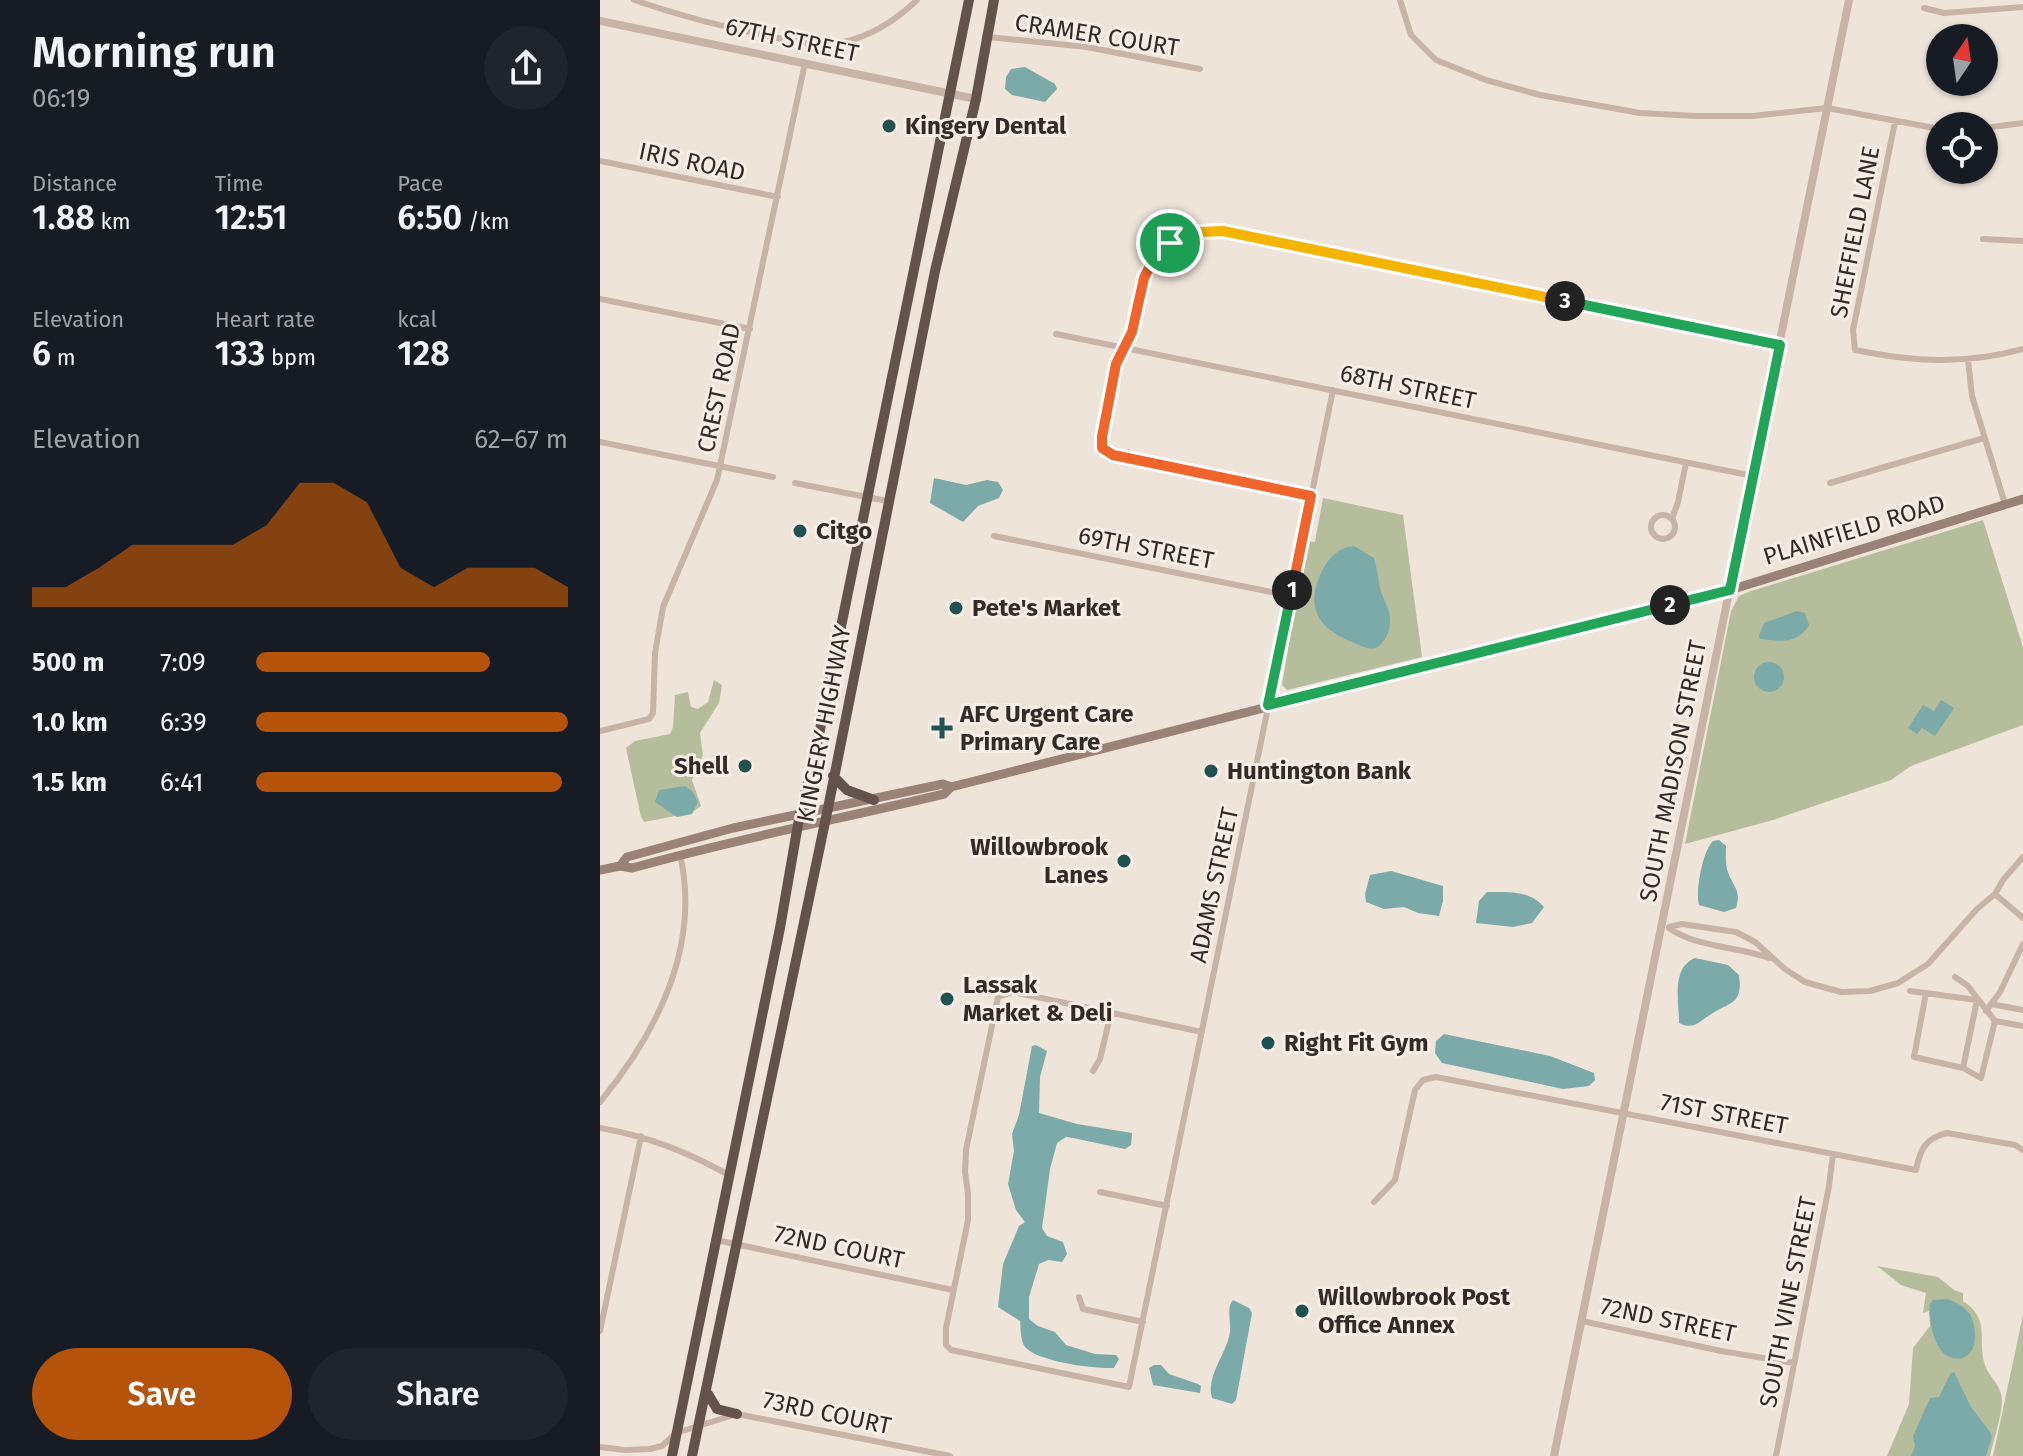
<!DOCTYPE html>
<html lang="en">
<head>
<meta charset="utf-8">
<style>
	:root { --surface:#171b24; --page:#20242c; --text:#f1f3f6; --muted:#9ea1a6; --accent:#b45309 }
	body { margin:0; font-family:"Fira Sans",sans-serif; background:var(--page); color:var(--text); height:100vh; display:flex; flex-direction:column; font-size:30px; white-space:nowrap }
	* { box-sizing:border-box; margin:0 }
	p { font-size:26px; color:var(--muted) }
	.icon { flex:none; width:44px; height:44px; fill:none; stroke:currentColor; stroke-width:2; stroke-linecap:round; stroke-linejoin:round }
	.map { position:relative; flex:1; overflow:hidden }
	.side { display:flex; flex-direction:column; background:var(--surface); width:600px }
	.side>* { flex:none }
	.needle { width:52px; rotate:13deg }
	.fabs { position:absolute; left:1326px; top:24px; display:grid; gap:16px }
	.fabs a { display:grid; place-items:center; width:72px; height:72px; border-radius:50%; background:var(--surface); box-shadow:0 2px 6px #0004; font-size:40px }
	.pin { position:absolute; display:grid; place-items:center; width:68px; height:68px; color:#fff; margin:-34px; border:4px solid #fff; border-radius:50%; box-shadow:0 2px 8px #0007 }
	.km { position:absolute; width:40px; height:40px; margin:-20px; border-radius:50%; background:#222; color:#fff; font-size:22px; line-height:40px; text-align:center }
	.round { display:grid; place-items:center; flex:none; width:84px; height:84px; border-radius:42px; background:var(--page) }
	.summary { display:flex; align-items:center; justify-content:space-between; height:136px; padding:0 32px }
	h1 { font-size:44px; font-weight:600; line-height:60px }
	.stats { display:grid; grid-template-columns:repeat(3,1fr); gap:12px; height:136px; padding:8px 32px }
	.stats div { display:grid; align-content:center }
	.stats b { font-size:34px; font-weight:600 }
	.stats small { font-size:22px; font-weight:400 }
	.stats p { font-size:22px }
	.chart { height:224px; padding:16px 32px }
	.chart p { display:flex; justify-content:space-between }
	.chart svg { width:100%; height:144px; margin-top:8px; fill:var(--accent); opacity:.7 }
	.primary-button { display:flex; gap:16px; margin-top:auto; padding:16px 32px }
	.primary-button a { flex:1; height:92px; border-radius:48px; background:var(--accent); color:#fff; font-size:32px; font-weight:600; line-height:92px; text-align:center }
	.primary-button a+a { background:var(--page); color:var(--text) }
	ul { padding:0 32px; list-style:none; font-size:26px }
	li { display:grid; grid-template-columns:128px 96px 1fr; align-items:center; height:60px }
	li i { height:20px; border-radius:10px; background:var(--accent) }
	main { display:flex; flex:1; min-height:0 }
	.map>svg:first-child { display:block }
	.green { fill:#b5bd9c }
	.water { fill:#7baaa8 }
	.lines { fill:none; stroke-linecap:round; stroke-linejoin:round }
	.minor { stroke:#c7b3a7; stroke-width:6 }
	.tertiary { stroke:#c7b3a7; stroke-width:8 }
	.secondary { stroke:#9a8279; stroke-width:9 }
	.trunk { stroke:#64524c; stroke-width:10 }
	.split-1-casing { stroke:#fff; stroke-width:16 }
	.split-2-casing { stroke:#fff; stroke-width:16 }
	.split-3-casing { stroke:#fff; stroke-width:16 }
	.split-4-casing { stroke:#fff; stroke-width:16 }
	.split-1 { stroke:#f0652b; stroke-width:10 }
	.split-2 { stroke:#22a559; stroke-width:10 }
	.split-3 { stroke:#22a559; stroke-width:10 }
	.split-4 { stroke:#f5b400; stroke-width:10 }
	.poi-dot { fill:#205251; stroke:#f8eee6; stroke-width:3 }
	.labels { text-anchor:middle; stroke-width:6; stroke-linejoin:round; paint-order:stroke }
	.street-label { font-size:24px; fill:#342a27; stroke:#f8eee6 }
	.poi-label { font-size:24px; font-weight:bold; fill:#342a27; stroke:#f8eee6; text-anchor:start }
</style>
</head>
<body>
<main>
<section class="side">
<div class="summary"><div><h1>Morning run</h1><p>06:19</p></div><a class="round"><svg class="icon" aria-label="share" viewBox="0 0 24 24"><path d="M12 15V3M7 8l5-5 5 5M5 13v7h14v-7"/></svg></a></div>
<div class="stats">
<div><p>Distance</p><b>1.88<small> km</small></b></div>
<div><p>Time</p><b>12:51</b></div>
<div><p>Pace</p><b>6:50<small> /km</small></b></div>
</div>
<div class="stats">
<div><p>Elevation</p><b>6<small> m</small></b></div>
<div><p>Heart rate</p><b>133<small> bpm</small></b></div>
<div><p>kcal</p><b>128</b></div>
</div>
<div class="chart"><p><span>Elevation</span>62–67 m</p>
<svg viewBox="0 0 160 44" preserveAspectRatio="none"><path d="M0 44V38L10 38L20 32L30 25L40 25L50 25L60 25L70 19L80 6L90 6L100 12L110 32L120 38L130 32L140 32L150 32L160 38V44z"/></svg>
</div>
<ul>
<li><b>500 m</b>7:09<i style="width:75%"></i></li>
<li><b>1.0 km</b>6:39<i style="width:100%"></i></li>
<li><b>1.5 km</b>6:41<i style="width:98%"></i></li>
</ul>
<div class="primary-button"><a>Save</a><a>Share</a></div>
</section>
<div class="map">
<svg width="1423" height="1456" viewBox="0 0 1423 1456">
	<rect width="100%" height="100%" fill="#efe4da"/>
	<path class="green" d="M723,498L803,515L822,657L687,690L682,685L706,541L715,542Z
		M1383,520L1423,647V725L1311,766L1291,780L1173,820L1085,844L1131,611L1139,596L1151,591Z
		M114,680L122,685L119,703L100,733L103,755L92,780L101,806L91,813L44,822L41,817L26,748L35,741L70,734L73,727L75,695L88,692L91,707L98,709L108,702Z
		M1277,1266L1338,1277L1354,1290L1363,1293V1301C1390,1319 1378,1336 1384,1362C1387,1376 1402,1384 1402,1401C1401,1419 1394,1438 1390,1456H1287L1309,1404L1313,1348L1330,1326L1329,1311L1323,1313L1326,1293L1301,1285Z
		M1423,1315V1456H1393Z"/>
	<path class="water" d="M425,67L455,84L457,89L445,102L412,95L405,89L406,77L411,69Z
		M334,478L366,485L387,480L398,482L403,490L399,498L378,506L363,522L330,503Z
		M754,546L774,558C777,568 778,578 780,588C783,600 791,609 790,623C790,631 784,645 775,648C768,650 759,645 752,642C717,628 705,606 722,571C729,557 739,547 754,546Z
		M1197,611L1205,613L1209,625C1197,645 1180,641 1160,639L1159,636L1164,623Z
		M1154 677a15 15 0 1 1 30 0a15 15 0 1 1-30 0Z
		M1341,700L1354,708L1335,736L1322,728L1317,734L1308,728L1323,705L1334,711Z
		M85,786L93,792L98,802L92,814L77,817L55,802L59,790Z
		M1119,840L1126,846C1126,855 1125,867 1129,875C1135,889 1141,891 1136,908L1124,912L1099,905C1095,891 1103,850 1113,841Z
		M791,871L843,886V901L839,916L818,913L804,907L784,909L766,902L765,894L770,875Z
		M887,892C908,892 930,890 944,907L932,923L913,927L876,923L879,901Z
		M1095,958L1128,965L1139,975C1143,1004 1131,1002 1113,1013C1100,1020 1095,1031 1079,1023C1079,1001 1071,968 1095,958Z
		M844,1034L950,1056L994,1073L995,1080L989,1086L963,1089L842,1063L835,1053L836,1041Z
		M436,1045L447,1051L440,1077L439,1113L477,1124L532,1133L531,1145L525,1149L473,1138L466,1137L457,1143L450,1169L442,1228L447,1236L463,1242L467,1254L462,1262L448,1260L439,1264L429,1297V1319L438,1326L455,1332L466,1345L495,1354L516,1355L519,1359L514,1368C495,1369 438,1362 425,1347C420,1339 421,1330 420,1321L398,1307L403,1264L419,1226L425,1222L416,1210L408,1184L414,1151L412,1134L419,1115L432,1046Z
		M1347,1299C1356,1302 1363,1306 1369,1313C1377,1324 1379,1354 1362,1358C1335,1364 1328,1321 1330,1304L1333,1300Z
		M633,1300L649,1308L652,1313L636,1400L632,1404L612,1398C606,1377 624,1357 629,1337C633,1324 625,1310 633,1300Z
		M561,1365L569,1374L598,1384L601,1386L600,1393L553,1385L549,1368L554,1365Z
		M1354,1372L1371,1407L1390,1432L1392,1437L1386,1456H1311L1315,1446L1313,1436L1330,1398L1339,1397L1350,1374Z"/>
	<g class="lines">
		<path class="minor" d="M34,0C77,15 119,26 164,35C190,40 217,48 243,42C272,36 296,20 317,0
			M800,0L811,35L836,60L886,80L940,95L1040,113L1096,116H1153L1227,108L1340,129
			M1324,8L1344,13L1423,7
			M388,37L487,47L600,69
			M1295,122L1253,330L1255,350C1312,362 1366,365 1423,349
			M1384,128L1423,123
			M0,161L178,197
			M1383,239L1423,241
			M0,299L150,329
			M456,334L1153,476
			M1368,360L1372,396L1405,504
			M0,442L173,477
			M195,483L287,501
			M1230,483L1384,438
			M711,496L513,455L502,448V437L516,364L532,332L540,289L548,270L570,243L600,232L623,231L1180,345
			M1051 527a12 12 0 1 1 24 0a12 12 0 1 1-24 0Z
			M1072,519L1078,502L1086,463
			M394,536L691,596
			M0,731L49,719L53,713L55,653L63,607L117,480L205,63
			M1395,894L1423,918
			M1069,927L1082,924L1136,932L1155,942L1185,969L1205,982L1241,992L1270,991L1298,983L1328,964L1377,909L1395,894L1403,880L1423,857
			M1069,928C1097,948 1137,946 1169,958
			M1355,977L1368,986L1395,1021L1381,1078L1363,1068
			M1310,991L1377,1000L1363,1068L1314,1057L1326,993
			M1391,1004L1423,1010
			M1386,1011L1400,992L1423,944
			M1395,1021L1423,1026
			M602,1032L413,992L398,997L366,1150L365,1172L368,1194V1220L346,1328V1345L351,1350L529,1387L733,390
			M493,1071L500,1059L511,1013
			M0,1102C57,1033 101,946 80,854
			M0,1128C50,1137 85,1151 129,1175
			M500,1192L567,1206
			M774,1202L795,1180L815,1090L823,1080L836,1077L1316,1170C1320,1150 1325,1138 1347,1133L1415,1145L1423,1150
			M116,1240L353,1290
			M479,1297L483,1309L543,1322
			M982,1321L1121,1351L1194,1363
			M0,1331L41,1136
			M0,1447L25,1450L50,1449L62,1446L76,1433L137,1414L350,1456
			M1176,1456L1229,1186L1233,1154"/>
		<path class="tertiary" d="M0,21L376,99
			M954,1456L1249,0"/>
		<path class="secondary" d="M20,866L27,857L133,828L343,784L351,787L1130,590L1423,499
			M0,870L20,866L32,868C135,839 240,819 344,794L351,787"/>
		<path class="trunk" d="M233,776L247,790L274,800
			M108,1394L117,1409L137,1414
			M72,1456L180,928L200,813L214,759L369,0
			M92,1456L228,808L335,271L376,99L394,0"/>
	</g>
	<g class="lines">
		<g class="split-1-casing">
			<path id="split-1" d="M570,243L552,262L544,278L532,332L516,364L502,437V448L513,455L711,496L692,590"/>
		</g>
		<g class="split-2-casing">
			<path id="split-2" d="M692,590L668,705L1070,605"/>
		</g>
		<g class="split-3-casing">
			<path id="split-3" d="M965,301L1180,345L1130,590L1070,605"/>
		</g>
		<g class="split-4-casing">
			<path id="split-4" d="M570,243L600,232L623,231L965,301"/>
		</g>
		<use href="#split-1" class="split-1"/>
		<use href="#split-2" class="split-2"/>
		<use href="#split-3" class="split-3"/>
		<use href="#split-4" class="split-4"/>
	</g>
	<g class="poi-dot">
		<circle cx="289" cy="126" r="8"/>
		<circle cx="200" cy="531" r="8"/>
		<circle cx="356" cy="608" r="8"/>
		<path d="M338 716h8v8h8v8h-8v8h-8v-8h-8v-8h8z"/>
		<circle cx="145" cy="766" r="8"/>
		<circle cx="611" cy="771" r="8"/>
		<circle cx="524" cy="861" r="8"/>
		<circle cx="347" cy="999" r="8"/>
		<circle cx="668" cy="1043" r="8"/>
		<circle cx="702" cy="1311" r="8"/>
	</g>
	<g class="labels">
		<g class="street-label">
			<text transform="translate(497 35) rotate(9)" y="8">CRAMER COURT</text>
			<text transform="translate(192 40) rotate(12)" y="8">67TH STREET</text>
			<text transform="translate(92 162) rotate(12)" y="8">IRIS ROAD</text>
			<text transform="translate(1255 232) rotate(-79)" y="8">SHEFFIELD LANE</text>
			<text transform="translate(808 387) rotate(12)" y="8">68TH STREET</text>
			<text transform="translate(119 388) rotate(-78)" y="8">CREST ROAD</text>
			<text transform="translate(1254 530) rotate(-17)" y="8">PLAINFIELD ROAD</text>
			<text transform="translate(546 548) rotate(11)" y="8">69TH STREET</text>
			<text transform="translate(224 724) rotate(-79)" y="8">KINGERY HIGHWAY</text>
			<text transform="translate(1073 771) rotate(-79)" y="8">SOUTH MADISON STREET</text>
			<text transform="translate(614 885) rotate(-78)" y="8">ADAMS STREET</text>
			<text transform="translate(1124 1114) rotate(11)" y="8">71ST STREET</text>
			<text transform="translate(239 1247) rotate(12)" y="8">72ND COURT</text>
			<text transform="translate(1188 1302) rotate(-79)" y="8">SOUTH VINE STREET</text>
			<text transform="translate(1068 1320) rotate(12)" y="8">72ND STREET</text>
			<text transform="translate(227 1413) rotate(12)" y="8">73RD COURT</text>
		</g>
		<g class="poi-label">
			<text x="305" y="134">Kingery Dental</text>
			<text x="216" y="539">Citgo</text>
			<text x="372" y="616">Pete's Market</text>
			<text x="360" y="722">AFC Urgent Care<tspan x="360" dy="28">Primary Care</tspan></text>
			<text x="129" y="774" text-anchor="end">Shell</text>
			<text x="627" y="779">Huntington Bank</text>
			<text x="508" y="855" text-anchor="end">Willowbrook<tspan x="508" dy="28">Lanes</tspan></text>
			<text x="363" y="993">Lassak<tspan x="363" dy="28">Market &amp; Deli</tspan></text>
			<text x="684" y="1051">Right Fit Gym</text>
			<text x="718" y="1305">Willowbrook Post<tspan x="718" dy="28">Office Annex</tspan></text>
		</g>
	</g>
</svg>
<div class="fabs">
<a><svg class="needle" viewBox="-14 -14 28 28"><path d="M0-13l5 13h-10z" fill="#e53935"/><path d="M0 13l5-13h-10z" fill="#9ea1a6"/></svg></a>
<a><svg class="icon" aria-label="locate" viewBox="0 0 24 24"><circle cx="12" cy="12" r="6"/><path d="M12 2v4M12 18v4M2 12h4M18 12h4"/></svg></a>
</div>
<div class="pin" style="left:570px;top:243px;background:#1e9e55"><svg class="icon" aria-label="arrive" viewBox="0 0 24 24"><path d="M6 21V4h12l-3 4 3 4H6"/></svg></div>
<b class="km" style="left:692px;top:590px">1</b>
<b class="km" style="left:1070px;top:605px">2</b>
<b class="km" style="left:965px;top:301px">3</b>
</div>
</main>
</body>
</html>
